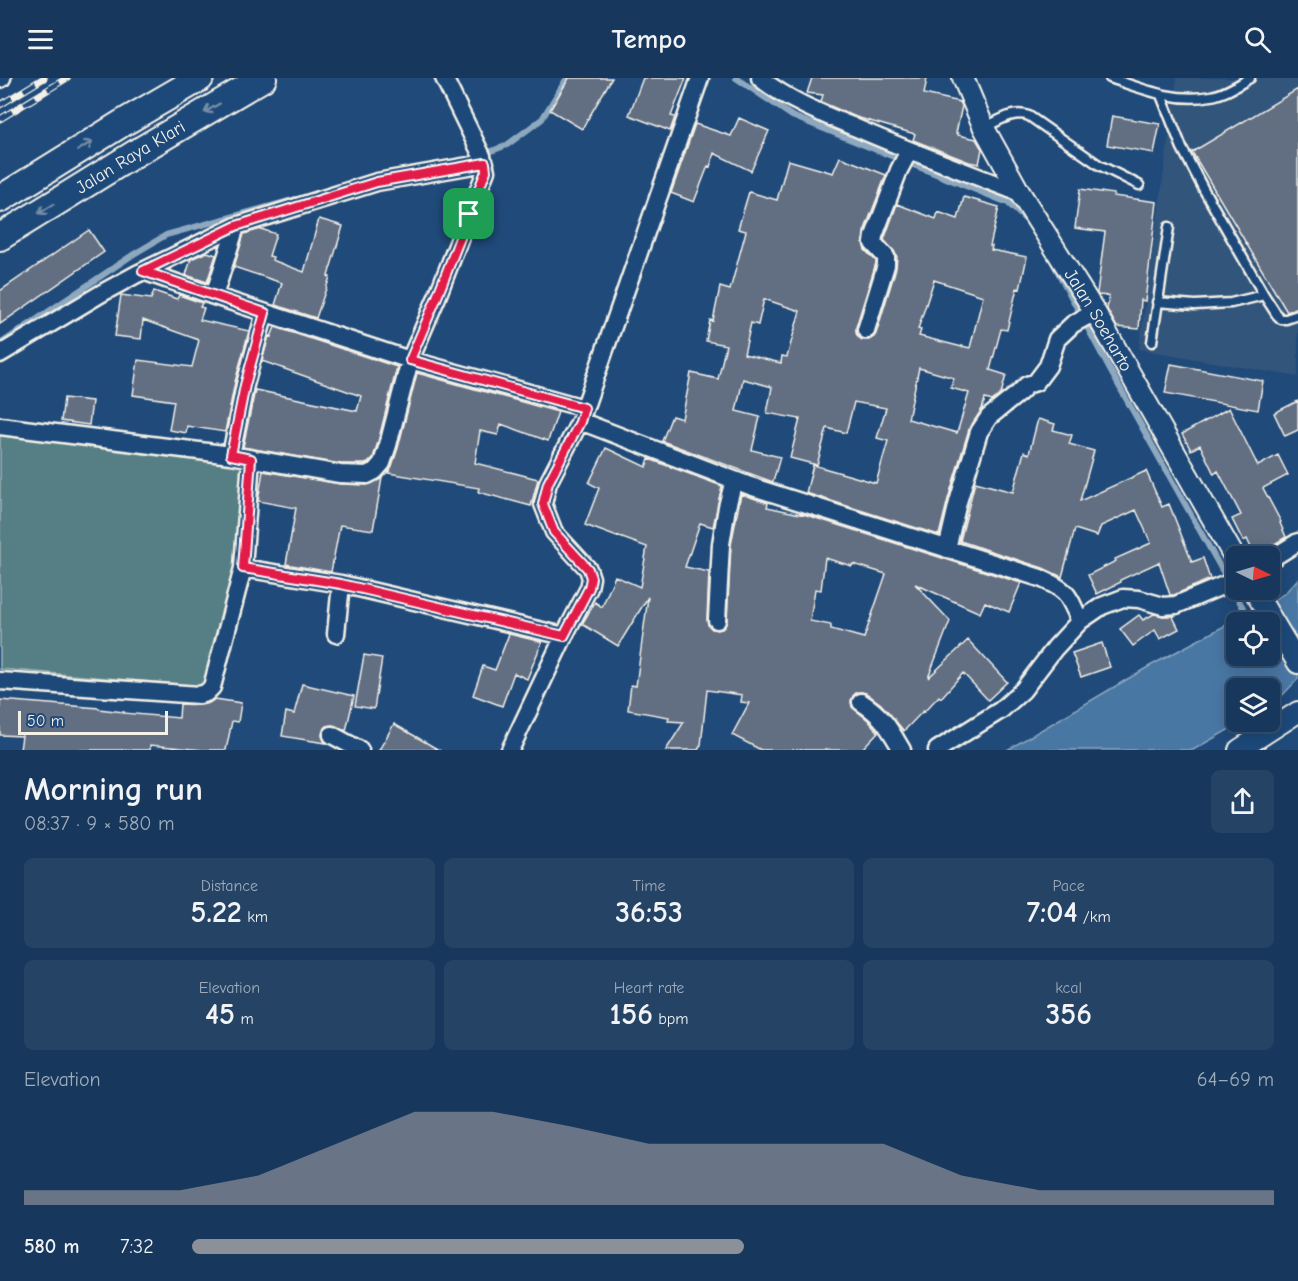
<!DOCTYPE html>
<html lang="en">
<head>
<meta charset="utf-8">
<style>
	:root { --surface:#17385c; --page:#244365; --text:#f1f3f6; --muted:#9eacbb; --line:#365272; --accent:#8c9099 }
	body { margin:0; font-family:"Comic Neue",sans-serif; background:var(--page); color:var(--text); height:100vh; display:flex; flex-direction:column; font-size:22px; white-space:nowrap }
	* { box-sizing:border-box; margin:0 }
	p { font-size:20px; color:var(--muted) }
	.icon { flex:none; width:33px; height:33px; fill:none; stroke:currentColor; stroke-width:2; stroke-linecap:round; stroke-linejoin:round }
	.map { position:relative; height:672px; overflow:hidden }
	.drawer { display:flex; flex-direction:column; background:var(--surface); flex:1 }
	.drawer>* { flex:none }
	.needle { width:39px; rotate:95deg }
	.controls { position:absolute; left:1226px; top:468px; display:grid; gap:12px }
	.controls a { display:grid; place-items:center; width:54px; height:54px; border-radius:9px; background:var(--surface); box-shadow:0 3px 15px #0003,0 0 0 2px var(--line); font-size:30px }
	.scale { position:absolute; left:18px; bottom:15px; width:150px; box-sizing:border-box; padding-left:6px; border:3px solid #f4f1e8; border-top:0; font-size:16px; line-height:21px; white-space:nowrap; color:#f4f1e8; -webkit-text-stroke:4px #1f4a7a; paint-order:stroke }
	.pin { position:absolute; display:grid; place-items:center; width:51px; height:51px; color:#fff; margin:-26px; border-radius:12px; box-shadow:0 3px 9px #0006 }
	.round { display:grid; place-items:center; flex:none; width:63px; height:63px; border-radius:9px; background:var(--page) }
	.headline { display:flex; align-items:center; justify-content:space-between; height:102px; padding:0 24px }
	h1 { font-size:33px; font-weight:800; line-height:45px }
	.metrics { display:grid; grid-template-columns:repeat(3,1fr); gap:9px; height:102px; padding:6px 24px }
	.metrics div { display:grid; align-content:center; border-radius:9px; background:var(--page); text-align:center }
	.metrics b { font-size:30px; font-weight:800 }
	.metrics small { font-size:16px; font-weight:400 }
	.metrics p { font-size:16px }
	.chart { height:168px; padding:12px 24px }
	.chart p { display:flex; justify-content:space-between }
	.chart svg { width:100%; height:108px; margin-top:6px; fill:var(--accent); opacity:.7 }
	ul { padding:0 24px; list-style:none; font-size:20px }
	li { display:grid; grid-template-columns:96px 72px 1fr; align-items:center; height:45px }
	li i { height:15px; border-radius:8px; background:var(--accent) }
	header { display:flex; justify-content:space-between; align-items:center; height:78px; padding:0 24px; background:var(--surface); font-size:27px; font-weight:800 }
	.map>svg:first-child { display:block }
	.built { fill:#33557c }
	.green { fill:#547e85; stroke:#a4b8b6; stroke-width:1.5 }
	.water { fill:#4877a4; stroke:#8da8bf; stroke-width:1.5; fill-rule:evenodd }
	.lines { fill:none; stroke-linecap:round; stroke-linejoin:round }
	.stream { stroke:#8da8bf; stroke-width:6 }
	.building { fill:#626e82; stroke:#f4f1e8; stroke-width:1.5; fill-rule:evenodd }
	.service-casing { stroke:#f4f1e8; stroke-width:13 }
	.minor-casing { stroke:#f4f1e8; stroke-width:21 }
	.tertiary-casing { stroke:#f4f1e8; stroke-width:24 }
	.primary-casing { stroke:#f4f1e8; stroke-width:30 }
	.service { stroke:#1f4a7a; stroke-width:8 }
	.minor { stroke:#1f4a7a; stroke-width:16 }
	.tertiary { stroke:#1f4a7a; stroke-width:20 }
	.primary { stroke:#1f4a7a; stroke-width:26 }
	.rail-casing { stroke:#f4f1e8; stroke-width:7 }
	.rail { stroke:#1f4a7a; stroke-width:4.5; stroke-dasharray:14; stroke-linecap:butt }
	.oneway { stroke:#748da6 }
	.route-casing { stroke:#fff; stroke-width:12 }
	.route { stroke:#e11d48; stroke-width:8 }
	.labels { text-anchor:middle; stroke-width:4.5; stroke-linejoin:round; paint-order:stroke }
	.street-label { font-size:18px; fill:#f4f1e8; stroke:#1f4a7a }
</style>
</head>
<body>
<header><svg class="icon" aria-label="menu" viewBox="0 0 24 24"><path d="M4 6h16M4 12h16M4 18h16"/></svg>Tempo<svg class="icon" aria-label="search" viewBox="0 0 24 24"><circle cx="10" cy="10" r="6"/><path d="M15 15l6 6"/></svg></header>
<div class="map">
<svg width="1298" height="672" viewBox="0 0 1298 672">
	<rect width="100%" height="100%" fill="#1f4a7a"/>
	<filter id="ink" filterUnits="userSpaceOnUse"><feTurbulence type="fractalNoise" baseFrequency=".0167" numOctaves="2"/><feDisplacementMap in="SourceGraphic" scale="12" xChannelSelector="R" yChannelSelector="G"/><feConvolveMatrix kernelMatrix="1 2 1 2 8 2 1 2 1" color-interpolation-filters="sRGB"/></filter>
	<g filter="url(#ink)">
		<path class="built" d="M1177,0H1298V299L1139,271Z"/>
		<path class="green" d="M0,355L251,381L243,490L212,609L0,591Z"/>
		<path class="water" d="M1298,501V601L1277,623L1269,628V610H1236V644H1242L1193,672H1007L1148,589L1284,516ZM1236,544H1269V578H1236Z"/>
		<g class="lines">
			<path class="stream" d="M736,0L792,38L1008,125L1029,145
				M484,76L507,67L542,41L567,0
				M1050,179L1110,292L1251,544
				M0,266L134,176L166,157L296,121"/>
		</g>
		<path class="building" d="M569,0H612L582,51L550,32Z
			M643,0H686L671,38L675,39L670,53L629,37Z
			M812,0H927L924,16L960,24L962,28L956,55H958V57L976,61L982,71L979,86L969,84L913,62L915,56L856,39L821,24L823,17L807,15Z
			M1298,11V229L1287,234L1192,74Z
			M1112,38L1160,46L1154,75L1107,67Z
			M739,40L769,53L751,93L714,75L710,89L708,88L694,124L671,115L695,46L731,58Z
			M840,79L886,97L864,154L863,164L865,172L876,183V185L856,249V255L858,259L862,262H869L874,259L876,256L896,190L897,179L894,173L884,162L897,126L936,141L938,134L958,141L964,119L999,129L990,168H992L991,172L1027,179L1020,211L1017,210L1007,252L1001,251L990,292L1006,297L1001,316L992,323L985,321L982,331L969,351L948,421L939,457L806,415L813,387L876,405L888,363L877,360L886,330L854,324L846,355L827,350L817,387L790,380L800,341L767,335L772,309L743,301L736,333L760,339L752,372L780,379L773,404L662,363L672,338L682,341L691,295L718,301L726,267L706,263L710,242L713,243L720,209L730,212L746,153L738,151L749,114L777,122L788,82L833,95ZM934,202L983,218L970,270L962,268V269L919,258L921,252L918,251ZM764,221L800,233L787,279L782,278L781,285L744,276L751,245L758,247ZM919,290L954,300L951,310L969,315L957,355L908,341Z
			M1080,111L1114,116L1113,118L1157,124L1145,223L1141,222L1139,251L1117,249L1107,231L1109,218L1098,217L1097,215L1105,154L1075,150Z
			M319,141L343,148L328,198L330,199L316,240L275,227L282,205L234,189L244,156L261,151L276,156L269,178L273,179L272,182L304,194Z
			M89,152L104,174L0,246V213Z
			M207,174L216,177L207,204L186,197L191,181Z
			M154,213L177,221L179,217L202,225L200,229L204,230L200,242L249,253L235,304L225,354L187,348L186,355L169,352L174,323L133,317L138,282L192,289L199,262L143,242L141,261L115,258L121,217L151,221Z
			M275,249L397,289L378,364L373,380L368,385L365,386H341L243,369L255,312L357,333L361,318L262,283L269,258L271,259Z
			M1171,286L1263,303L1258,332L1165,315Z
			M417,295L558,334L548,363L501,346L498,357L480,353L475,385L538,401L531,428L478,414L479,410L388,395L392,388L398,370Z
			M64,320L92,323L89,347L61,343Z
			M1298,323V352L1285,358L1274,335Z
			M1229,330L1258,388L1278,377L1288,397L1263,410L1281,444L1280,445L1286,459L1263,473L1259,478H1255L1247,461L1243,463L1232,441L1241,437L1218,393L1214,396L1200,367L1191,372L1182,356Z
			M1038,341L1055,346L1053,352L1072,357L1069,366L1094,373L1080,423L1146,393L1162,429L1169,426L1192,484L1203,480L1210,501L1174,517H1170L1159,484L1120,502L1121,504L1097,516L1088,497L1116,483L1115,481L1151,465L1136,432L1101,448L1097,458L1075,451L1062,499L1043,490L960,463L975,404L1013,414L1024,374L1029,376Z
			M606,370L646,389L649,381L722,408L713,449L700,445L685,489L709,494L707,541L708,547L712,551L717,552L722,551L725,548L727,543L731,467L741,416L768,425L767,429L800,436V435L1021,505L1009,534L985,524L980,535L915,506L950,543L928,600L968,562L1007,604L988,622L963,595L941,620L939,618L924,634L923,633L904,653L881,626L866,615L862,614H857L853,618L851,623L852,629L868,642L878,654L861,672H761L732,657L749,625L741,624L742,617L707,612L701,667L698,672H666L684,644L668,643L669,639L628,632L631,607L636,608L648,519L618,568L582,546L595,524L602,529L615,498L640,509L647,469L617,458V459L585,447L599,410L589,405ZM825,480L852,488L853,486L886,496L864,560L831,551V547L810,543L815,511L821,512Z
			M263,393L340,406L367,407L382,400L373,452L340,447L331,494L286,486L296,430L258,423Z
			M1154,536L1163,538H1175L1173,539L1179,551L1160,561L1155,552L1133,568L1120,551L1139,537L1143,542Z
			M509,556L542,564L527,601L514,595L502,628L473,617L483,588L495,592Z
			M1102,565L1110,589L1081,599L1072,575Z
			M364,577L382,580L374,631L355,628Z
			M302,606L354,618L346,653L336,648L332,647L327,648L323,652L322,657L325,665L282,658L286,634L294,636Z
			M215,621L241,625L238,644L232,643L226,672H204L150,667V672H20L22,658L0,657V622L99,630V631L124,634L123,635L179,640L180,626L201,627L209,625Z
			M394,646L439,672H379Z"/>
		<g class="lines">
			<g class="service-casing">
				<path id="service" d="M1110,0C1143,11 1176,25 1211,18C1225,16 1238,7 1250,0
					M1161,17L1182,70L1204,112L1264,217L1277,237L1281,241H1286L1298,237
					M985,49C999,43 1013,32 1029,38L1099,87L1139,107
					M1157,224L1195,227L1231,225L1264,217
					M1152,264L1169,149"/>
			</g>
			<g class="minor-casing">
				<path id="minor" d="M760,0C787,22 822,36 854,49C909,73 965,94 1020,115
					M0,1L2,0
					M236,148L214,218L410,282L584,330
					M143,193L214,218
					M866,252L886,187V179L873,165L874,158L899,92L909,73
					M0,276L102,215L137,196L236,148L377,104L485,85
					M580,343L750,408L1040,500C1069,513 1067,515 1080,543
					M0,348L231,377L340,396L367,397L375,393L382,385L388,367L410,282L437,219L486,93L482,78L444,0
					M231,377L245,307L265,235
					M947,471L958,424L979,354L989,339L1019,315L1027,307L1036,304L1048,288L1057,261L1073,246L1095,234
					M1269,482L1298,464
					M243,490L341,506L564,558
					M717,542L721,466L727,429L734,402
					M336,556L341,506
					M0,603L199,617L206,615L212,609L243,490L251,381
					M861,624C883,638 889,650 902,672
					M332,657L360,672
					M510,672L564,558L589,510L591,500L588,491L554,454L543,426L548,405L580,343L700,0
					M937,672L1001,632L1023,612L1055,570L1080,543L1102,528L1123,520L1139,521L1163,528L1176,527L1236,502"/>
			</g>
			<g class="tertiary-casing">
				<g id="tertiary">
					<path id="s1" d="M963,0L984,50L1020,115L1095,234L1236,482"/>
					<path d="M1254,512L1298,585"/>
					<path d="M1239,672L1298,634"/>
				</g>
			</g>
			<g class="primary-casing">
				<g id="primary">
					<path d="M0,121L121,46L200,0"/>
					<path id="s2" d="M0,159L136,75L263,0"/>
				</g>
			</g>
			<use href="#service" class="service"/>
			<use href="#minor" class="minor"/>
			<use href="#tertiary" class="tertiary"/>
			<use href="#primary" class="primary"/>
			<g class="rail-casing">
				<path id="rail" d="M0,27L44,0
					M0,41L67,0"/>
			</g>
			<use href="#rail" class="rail"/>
		</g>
		<defs><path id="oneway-shaft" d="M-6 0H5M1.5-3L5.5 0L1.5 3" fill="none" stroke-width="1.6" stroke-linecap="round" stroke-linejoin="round" transform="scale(1.5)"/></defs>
		<g class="oneway">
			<use href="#oneway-shaft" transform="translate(212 30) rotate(150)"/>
			<use href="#oneway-shaft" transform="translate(85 68) rotate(-32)"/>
			<use href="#oneway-shaft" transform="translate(46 131) rotate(148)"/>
		</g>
	</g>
	<g class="lines" filter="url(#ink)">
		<g class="route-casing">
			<path id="route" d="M485,85L486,93L437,219L410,282L584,330L580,344L548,405L543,426L554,454L588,491L591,500L589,510L564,558L341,506L243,490L251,381L231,377L245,307L265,235L143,193L236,148L377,104Z"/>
		</g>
		<use href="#route" class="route"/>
	</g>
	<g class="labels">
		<g class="street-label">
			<text dy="6" stroke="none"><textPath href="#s2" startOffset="153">Jalan Raya Klari</textPath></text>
			<text dy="6" stroke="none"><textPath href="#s1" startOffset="278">Jalan Soeharto</textPath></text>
		</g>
	</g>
</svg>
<div class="controls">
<a><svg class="needle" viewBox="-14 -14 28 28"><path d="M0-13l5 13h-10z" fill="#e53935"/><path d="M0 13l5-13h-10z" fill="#9eacbb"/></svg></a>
<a><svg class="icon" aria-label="locate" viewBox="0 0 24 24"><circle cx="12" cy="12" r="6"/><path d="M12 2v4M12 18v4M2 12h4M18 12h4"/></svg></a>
<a><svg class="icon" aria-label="layers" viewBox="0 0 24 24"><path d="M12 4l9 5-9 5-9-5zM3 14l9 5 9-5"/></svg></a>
</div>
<div class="scale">50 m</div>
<div class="pin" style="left:469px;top:136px;background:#1e9e55"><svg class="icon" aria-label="arrive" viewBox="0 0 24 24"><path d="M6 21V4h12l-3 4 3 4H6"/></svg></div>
</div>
<section class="drawer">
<div class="headline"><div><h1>Morning run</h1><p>08:37 · 9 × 580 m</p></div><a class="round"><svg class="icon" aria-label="share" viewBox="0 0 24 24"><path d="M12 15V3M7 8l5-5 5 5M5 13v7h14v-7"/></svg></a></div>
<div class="metrics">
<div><p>Distance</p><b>5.22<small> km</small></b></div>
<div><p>Time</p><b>36:53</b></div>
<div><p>Pace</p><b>7:04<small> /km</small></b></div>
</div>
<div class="metrics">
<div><p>Elevation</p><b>45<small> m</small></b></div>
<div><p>Heart rate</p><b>156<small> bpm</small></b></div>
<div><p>kcal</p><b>356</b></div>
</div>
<div class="chart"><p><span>Elevation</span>64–69 m</p>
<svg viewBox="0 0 160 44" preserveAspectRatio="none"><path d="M0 44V38L10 38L20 38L30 32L40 19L50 6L60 6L70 12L80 19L90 19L100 19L110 19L120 32L130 38L140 38L150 38L160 38V44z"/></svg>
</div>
<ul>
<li><b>580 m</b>7:32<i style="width:51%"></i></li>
</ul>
</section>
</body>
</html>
